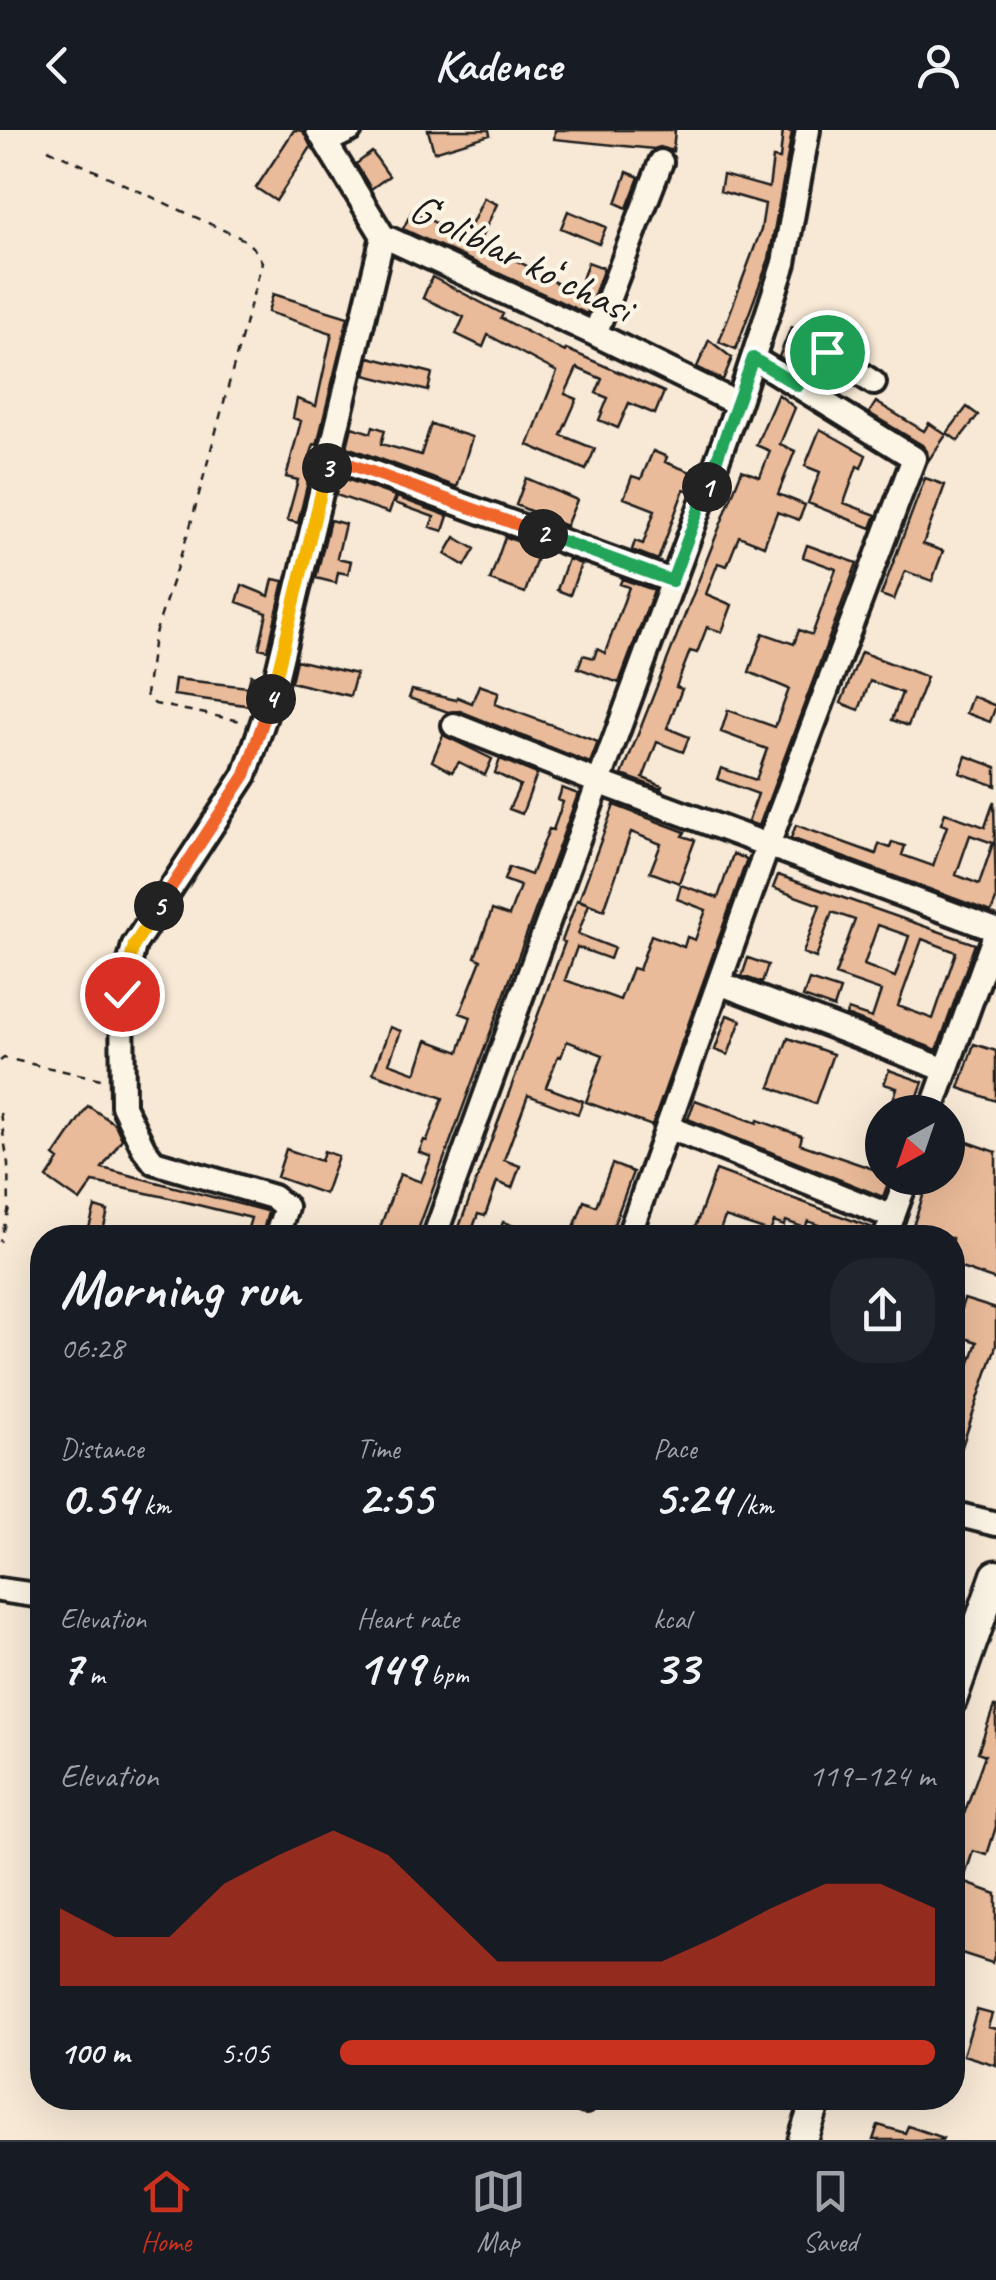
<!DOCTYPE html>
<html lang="en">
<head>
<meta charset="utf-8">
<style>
	:root { --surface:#171b24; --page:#20242c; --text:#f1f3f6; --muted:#9ea1a6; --line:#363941; --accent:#c8321e }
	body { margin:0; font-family:Caveat,sans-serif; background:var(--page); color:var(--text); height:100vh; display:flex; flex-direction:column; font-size:38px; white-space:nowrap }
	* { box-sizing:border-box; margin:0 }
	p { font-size:32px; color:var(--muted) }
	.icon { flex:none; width:55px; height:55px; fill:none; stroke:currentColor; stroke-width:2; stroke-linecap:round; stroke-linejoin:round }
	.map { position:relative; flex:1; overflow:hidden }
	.details { position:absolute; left:30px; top:1095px; width:935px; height:885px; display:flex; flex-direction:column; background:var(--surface); border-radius:40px; box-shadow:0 10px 40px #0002 }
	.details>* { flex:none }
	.needle { width:65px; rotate:220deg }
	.tools { position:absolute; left:865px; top:965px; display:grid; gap:20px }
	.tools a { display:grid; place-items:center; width:100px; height:100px; border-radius:50%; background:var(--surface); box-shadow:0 10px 40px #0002; font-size:50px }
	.pin { position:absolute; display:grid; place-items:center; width:85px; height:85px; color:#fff; margin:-42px; border:5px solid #fff; border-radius:50%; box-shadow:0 2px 10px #0007 }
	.km { position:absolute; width:50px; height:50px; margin:-25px; border-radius:50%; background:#222; color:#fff; font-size:28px; line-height:50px; text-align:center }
	.round { display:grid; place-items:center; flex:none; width:105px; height:105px; border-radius:40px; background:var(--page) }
	.headline { display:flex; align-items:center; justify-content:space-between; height:170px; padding:0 30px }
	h1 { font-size:55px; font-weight:800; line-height:75px }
	.figures { display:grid; grid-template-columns:repeat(3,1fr); gap:15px; height:170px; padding:10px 30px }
	.figures div { display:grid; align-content:center }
	.figures b { font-size:50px; font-weight:800 }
	.figures small { font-size:28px; font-weight:400 }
	.figures p { font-size:28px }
	.chart { height:280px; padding:20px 30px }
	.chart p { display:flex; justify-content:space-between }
	.chart svg { width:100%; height:180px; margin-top:10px; fill:var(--accent); opacity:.7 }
	ul { padding:0 30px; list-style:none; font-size:32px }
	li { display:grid; grid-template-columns:160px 120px 1fr; align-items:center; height:75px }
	li i { height:25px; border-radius:12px; background:var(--accent) }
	header { display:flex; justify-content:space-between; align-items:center; height:130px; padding:0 30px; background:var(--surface); font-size:45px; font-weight:800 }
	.menu { display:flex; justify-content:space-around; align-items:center; height:140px; border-top:2px solid var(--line); background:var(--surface); font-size:28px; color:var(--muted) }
	.menu a { display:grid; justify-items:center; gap:5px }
	.menu .on { color:var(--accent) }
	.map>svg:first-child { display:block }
	.building { fill:#eabb9a; stroke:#1c1c1c; stroke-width:2.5; fill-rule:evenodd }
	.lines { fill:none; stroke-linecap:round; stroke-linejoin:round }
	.minor-casing { stroke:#1c1c1c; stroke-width:30 }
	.major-casing { stroke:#1c1c1c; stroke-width:35 }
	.path { stroke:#1c1c1c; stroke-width:2.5; stroke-dasharray:8 8; stroke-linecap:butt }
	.minor { stroke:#fcf5e5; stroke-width:22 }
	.major { stroke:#fcf5e5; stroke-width:28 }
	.split-1-casing { stroke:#fff; stroke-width:20 }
	.split-2-casing { stroke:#fff; stroke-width:20 }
	.split-3-casing { stroke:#fff; stroke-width:20 }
	.split-4-casing { stroke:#fff; stroke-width:20 }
	.split-5-casing { stroke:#fff; stroke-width:20 }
	.split-6-casing { stroke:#fff; stroke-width:20 }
	.split-1 { stroke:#22a559; stroke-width:12 }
	.split-2 { stroke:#22a559; stroke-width:12 }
	.split-3 { stroke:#f0652b; stroke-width:12 }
	.split-4 { stroke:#f5b400; stroke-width:12 }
	.split-5 { stroke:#f0652b; stroke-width:12 }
	.split-6 { stroke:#f5b400; stroke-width:12 }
	.labels { text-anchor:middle; stroke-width:8; stroke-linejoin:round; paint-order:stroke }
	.street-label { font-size:42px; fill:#1c1c1c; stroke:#fcf5e5 }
</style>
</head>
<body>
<header><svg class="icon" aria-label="back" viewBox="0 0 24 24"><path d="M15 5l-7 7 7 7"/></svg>Kadence<svg class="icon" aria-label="person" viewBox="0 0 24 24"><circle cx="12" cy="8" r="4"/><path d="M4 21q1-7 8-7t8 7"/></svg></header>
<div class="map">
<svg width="996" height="2010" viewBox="0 0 996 2010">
	<rect width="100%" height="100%" fill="#f8e9d6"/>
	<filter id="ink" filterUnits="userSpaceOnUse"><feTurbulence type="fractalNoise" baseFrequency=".01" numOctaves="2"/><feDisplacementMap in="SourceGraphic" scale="20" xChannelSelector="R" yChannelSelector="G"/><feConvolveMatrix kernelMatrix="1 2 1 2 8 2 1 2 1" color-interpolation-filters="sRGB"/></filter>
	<g filter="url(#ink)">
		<path class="building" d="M294,0L303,1L311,17L276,71L256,58Z
			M428,0H489L490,5L434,22Z
			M555,0H675L673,21L660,17L654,19L554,9Z
			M783,0L792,2L769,129L736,219L719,212L761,100L765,74L720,61L723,45L769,58L773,28L780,29Z
			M372,22L389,46L371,59L356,34Z
			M627,42L639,47L627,78L616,73Z
			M484,68L497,74L479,112L537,141L536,142L577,164L588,132L604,138L587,184L403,99L412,81L465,108Z
			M568,81L606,97L599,114L561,98Z
			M432,147L503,184L501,188L565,222L566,219L664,262L655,284L629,273L618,298L599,290L608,268L596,263L602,249L577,238L565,264L577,269L561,305L595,319L586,340L528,315L557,242L488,205L483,217L456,204L464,187L423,168Z
			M273,164L348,187L317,315L314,314L308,333L312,335L298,393L287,390L298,350L286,347L301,291L293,288L297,269L316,276L332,203L268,182Z
			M791,197L811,205L794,236L779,227Z
			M709,210L732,228L723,250L697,237Z
			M369,227L432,243L428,261L365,245Z
			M778,264L795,278L780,314L795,321L778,364L805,375L799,390L777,382L764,416L739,406L727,436L718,433L706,464L732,475L722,502L707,497L697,523L690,521L676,557L682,559L667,598L689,607L683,622L657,612L643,648L662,656L661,659L622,645L742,340L760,347L770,321L756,315Z
			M876,272L924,301L929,293L946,305L928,331L927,321L922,315L869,283Z
			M967,277L978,285L958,311L947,303Z
			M431,294L472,307L457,357L347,317L352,297L371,303L373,296L385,300L381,314L421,325Z
			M820,299L866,325L861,338L857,336L844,373L876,385L871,398L808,373L820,342L805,336Z
			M653,321L667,327L665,332L696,344L690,361L684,359L658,430L632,420L635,411L643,414L655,380L624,368L632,346L641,349Z
			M340,347L395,366L389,383L336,365Z
			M526,348L577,370L566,396L516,375Z
			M925,348L945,355L923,414L943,421L932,451L905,441L894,470L881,465Z
			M397,367L448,386L443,401L430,397L434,387L395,373Z
			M330,390L345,394L337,428L351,431L348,444L338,442L336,453L316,448Z
			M455,407L475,419L465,436L445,424Z
			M505,407L540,419L525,463L490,450Z
			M807,415L857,433L759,696L748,692L758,664L717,649L721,638L756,650L767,619L721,602L728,580L775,597L789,559L749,542L763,503L794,514L799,500L812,505L836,439L803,427Z
			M568,429L581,434L570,465L557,460Z
			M273,449L284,451L268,520L259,518L267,483L237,472L242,455L269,466Z
			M622,449L654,460L619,553L578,538L583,525L594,528L597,519L605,523L629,457L620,454Z
			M861,522L927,547L908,596L892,590L902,563L870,551L859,580L841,573Z
			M296,530L356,544L350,566L291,552Z
			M251,545L261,547L252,576L173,565L175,549L248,557Z
			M479,555L499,562L495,574L598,612L590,633L460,581L448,582L409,568L412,560L456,570L457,567L472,573Z
			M972,566L996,576L990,592L966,583Z
			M443,605L492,629L485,645L459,632L452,642L432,631Z
			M966,626L996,637V656L960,643Z
			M500,629L537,644L522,684L509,679L520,655L495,643Z
			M562,658L578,664L415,1108H376L400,1044L421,1052L431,1027L419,1022L424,1010L427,1011L443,968L373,943L390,897L401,901L389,933L416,943L427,910L459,922L471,887L460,883L481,830L475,827L492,780L509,786L520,756L504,750L509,737L531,745L549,699L553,700L563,672L558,670Z
			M994,671L996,770L991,782L791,708L796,695L876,724L879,714L890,718L892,712L905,716L902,725L933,736L947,696L941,694L945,683L985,697ZM970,705L993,713L979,754L956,745Z
			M614,675L685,702L683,706L695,710L679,753L650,742L661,714L631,702L604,780L579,770Z
			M733,724L747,729L652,996L586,972L603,925L567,911L561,927L558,926L546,957L583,971L578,984L528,965L504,1030L520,1036L512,1058L497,1052L485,1086L478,1084L469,1108H455L565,812L562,811L577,770L589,774L578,804L614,818L610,829L577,817L565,850L620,870L632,838L639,840L651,805L684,817L687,807L695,810L706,780L677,769L681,755L718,768Z
			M778,745L975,814L937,920L846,885L848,880L872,888L881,861L835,845L855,790L832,782L816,828L803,823L820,775L773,758ZM878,795L909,806L895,847L864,835ZM922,809L956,822L933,889L898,876Z
			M748,828L768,835L762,853L742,846Z
			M809,850L840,860L834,878L803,867Z
			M727,885L741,890L728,925L715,920Z
			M788,908L833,924L815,974L770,957Z
			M974,914L996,921V971L959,958Z
			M889,940L923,952L912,982H889L897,958L884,954Z
			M695,970L757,993L758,990L802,1006L800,1014L882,1042V1048H890L883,1067L688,989Z
			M88,976L115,994L122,1009L102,1038L266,1081L268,1082L261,1108H245L251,1088L161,1066L93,1052L80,1071L47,1048L59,1030L54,1026Z
			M948,1005L996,1022V1150L952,1135V1108H909L929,1048H948Z
			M286,1019L321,1031L324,1021L338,1026L325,1064L277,1047Z
			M612,1034L633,1042L609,1108H570L584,1071L596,1076Z
			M716,1040L873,1098L870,1108H853L808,1091L805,1098L786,1091L784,1096L774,1092L770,1102L725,1087L717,1108H706L693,1103Z
			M95,1077L108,1081L104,1097L129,1103L128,1108H86Z
			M503,1092L541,1106V1108H497Z
			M964,1169L996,1179V1216L955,1337H952V1285L977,1212L953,1204Z
			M994,1576L996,1577V1697L987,1725L973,1721L963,1752L996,1764V1821L992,1833L952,1820V1718L985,1625L978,1622Z
			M977,1880L992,1884L988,1897L996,1899V1935L963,1925Z
			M878,1995L905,2003L908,1996L943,2008L942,2010H873Z"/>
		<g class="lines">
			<g class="minor-casing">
				<path id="minor" d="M318,0L383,106L595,204L738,274
					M325,12L350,0
					M595,204L661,32
					M799,256L821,222H827L874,253
					M330,327L672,451
					M454,595L598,652L996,800
					M719,853L946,940
					M931,982L996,802
					M668,997L893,1087
					M276,1108L286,1077L273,1067L154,1032L144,1019L123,976L122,864L134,815L245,645L273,562L383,106
					M434,1108L585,690L738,274L784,133L808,0
					M628,1108L768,715L914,328L753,228
					M885,1108L907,1048
					M952,1383L996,1394
					M0,1460L42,1466
					M585,1971L586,1968"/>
			</g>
			<g class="major-casing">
				<path id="major" d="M952,1570L996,1445
					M803,2010L817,1968"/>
			</g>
			<path class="path" d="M48,19L245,110L256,121L262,132L190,397L154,507L146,565L155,574L241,591
				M0,931L4,928L101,949
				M0,983L8,1034L9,1078L0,1112"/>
			<use href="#minor" class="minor"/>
			<use href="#major" class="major"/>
		</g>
	</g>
	<g class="lines" filter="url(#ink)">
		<g class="split-1-casing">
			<path id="split-1" d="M707,357L753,228L798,256L821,222H827"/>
		</g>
		<g class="split-2-casing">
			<path id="split-2" d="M543,404L672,451L707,357"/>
		</g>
		<g class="split-3-casing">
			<path id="split-3" d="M327,338L330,327L543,404"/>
		</g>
		<g class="split-4-casing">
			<path id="split-4" d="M271,569L327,338"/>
		</g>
		<g class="split-5-casing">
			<path id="split-5" d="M159,776L245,645L271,569"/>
		</g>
		<g class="split-6-casing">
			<path id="split-6" d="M122,864L134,815L159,776"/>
		</g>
		<use href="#split-1" class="split-1"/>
		<use href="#split-2" class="split-2"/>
		<use href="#split-3" class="split-3"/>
		<use href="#split-4" class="split-4"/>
		<use href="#split-5" class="split-5"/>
		<use href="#split-6" class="split-6"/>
	</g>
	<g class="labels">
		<g class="street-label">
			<text transform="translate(522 127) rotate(26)" y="15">Gʻoliblar koʻchasi</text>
		</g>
	</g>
</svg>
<div class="tools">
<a><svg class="needle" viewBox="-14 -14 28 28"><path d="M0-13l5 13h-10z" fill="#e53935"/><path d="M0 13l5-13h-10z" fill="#9ea1a6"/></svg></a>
</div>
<div class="pin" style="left:827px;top:222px;background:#1e9e55"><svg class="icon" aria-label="arrive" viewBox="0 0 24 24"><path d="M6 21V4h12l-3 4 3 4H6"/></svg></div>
<div class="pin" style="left:122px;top:864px;background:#d93025"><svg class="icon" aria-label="check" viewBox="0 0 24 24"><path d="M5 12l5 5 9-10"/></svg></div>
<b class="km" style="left:707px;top:357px">1</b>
<b class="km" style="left:543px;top:404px">2</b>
<b class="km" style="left:327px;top:338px">3</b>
<b class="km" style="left:271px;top:569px">4</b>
<b class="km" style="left:159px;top:776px">5</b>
<section class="details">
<div class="headline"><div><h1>Morning run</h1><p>06:28</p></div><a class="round"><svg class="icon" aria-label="share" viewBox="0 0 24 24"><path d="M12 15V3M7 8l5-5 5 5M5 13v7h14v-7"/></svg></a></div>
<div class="figures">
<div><p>Distance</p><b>0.54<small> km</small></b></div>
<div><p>Time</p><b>2:55</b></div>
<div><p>Pace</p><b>5:24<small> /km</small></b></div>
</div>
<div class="figures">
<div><p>Elevation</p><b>7<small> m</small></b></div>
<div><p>Heart rate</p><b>149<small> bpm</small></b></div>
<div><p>kcal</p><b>33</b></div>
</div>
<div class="chart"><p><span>Elevation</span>119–124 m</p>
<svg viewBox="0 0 160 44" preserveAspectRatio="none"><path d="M0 44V25L10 32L20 32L30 19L40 12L50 6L60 12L70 25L80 38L90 38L100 38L110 38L120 32L130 25L140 19L150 19L160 25V44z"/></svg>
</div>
<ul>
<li><b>100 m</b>5:05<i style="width:100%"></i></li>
</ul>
</section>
</div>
<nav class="menu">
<a class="on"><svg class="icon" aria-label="home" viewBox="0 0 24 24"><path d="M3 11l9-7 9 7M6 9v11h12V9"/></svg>Home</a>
<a><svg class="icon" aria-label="map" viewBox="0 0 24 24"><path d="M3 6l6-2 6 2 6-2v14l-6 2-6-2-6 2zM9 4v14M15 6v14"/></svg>Map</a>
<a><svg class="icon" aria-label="saved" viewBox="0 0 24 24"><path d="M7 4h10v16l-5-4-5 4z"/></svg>Saved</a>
</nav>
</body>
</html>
